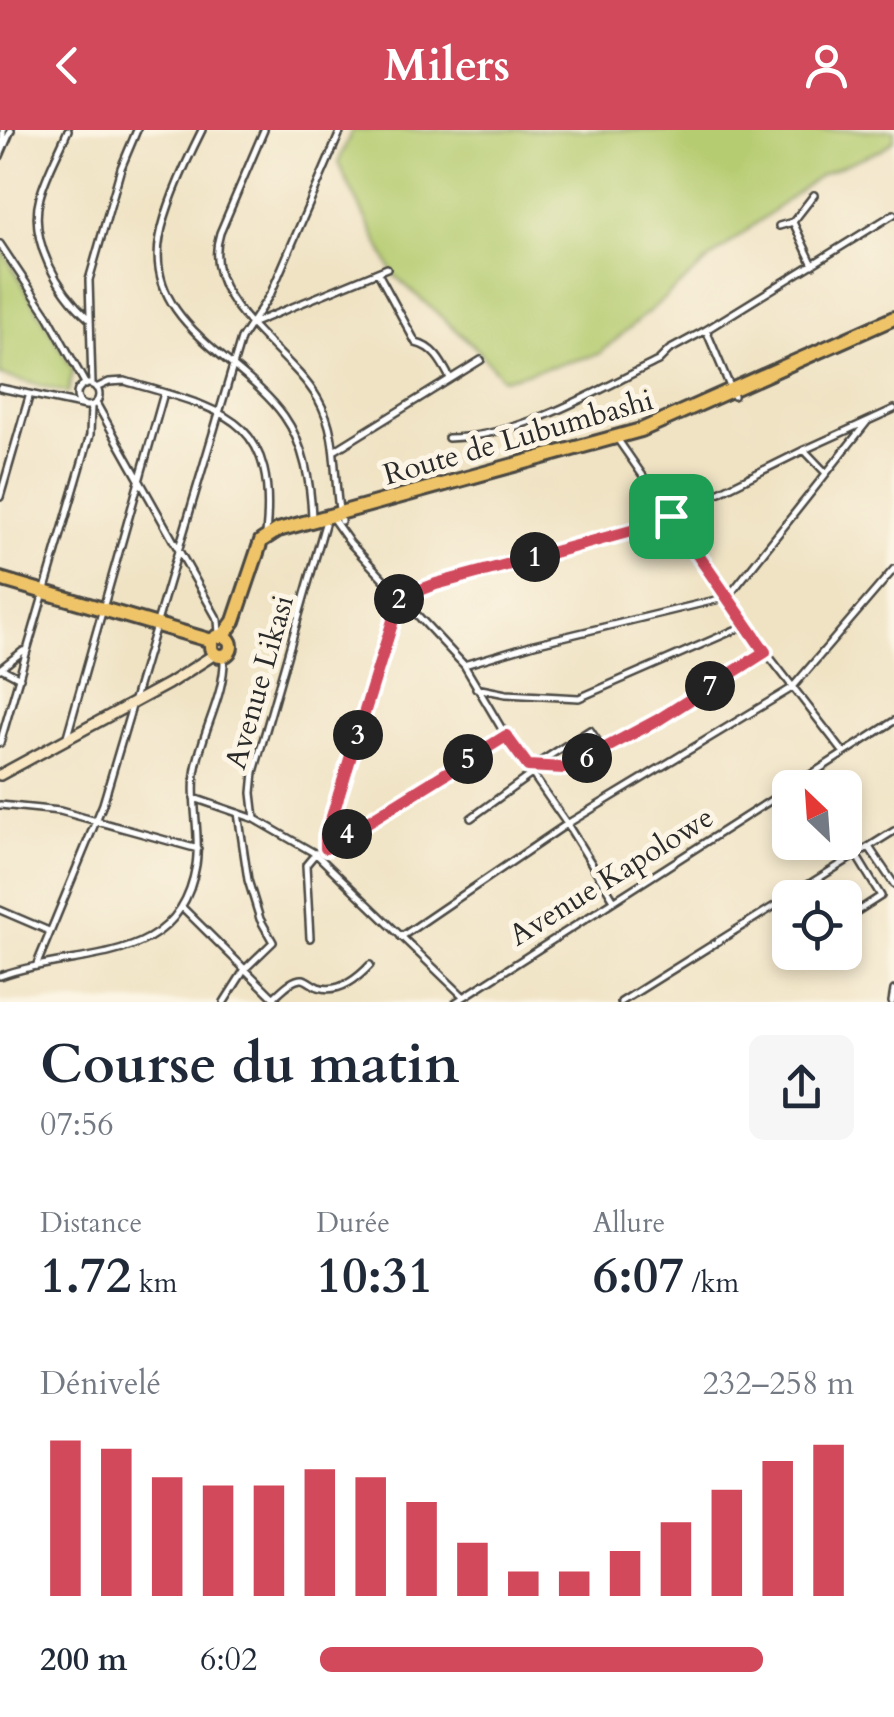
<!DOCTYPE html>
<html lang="fr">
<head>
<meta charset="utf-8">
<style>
	:root { --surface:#fff; --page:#f6f6f7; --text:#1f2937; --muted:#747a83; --accent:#d1495b }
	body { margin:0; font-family:Cardo,serif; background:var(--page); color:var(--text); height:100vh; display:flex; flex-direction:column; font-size:38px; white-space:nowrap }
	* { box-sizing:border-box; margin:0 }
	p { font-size:32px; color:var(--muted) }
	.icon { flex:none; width:55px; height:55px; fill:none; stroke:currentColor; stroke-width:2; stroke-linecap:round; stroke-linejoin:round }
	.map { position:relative; height:872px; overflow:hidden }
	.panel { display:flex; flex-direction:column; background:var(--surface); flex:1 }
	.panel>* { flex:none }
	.needle { width:65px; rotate:335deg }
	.fabs { position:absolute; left:772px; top:640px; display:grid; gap:20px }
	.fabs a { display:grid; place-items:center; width:90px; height:90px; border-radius:15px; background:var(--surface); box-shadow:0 5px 15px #0003; font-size:50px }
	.pin { position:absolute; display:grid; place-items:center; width:85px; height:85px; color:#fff; margin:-42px; border-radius:20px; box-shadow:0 5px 15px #0006 }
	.km { position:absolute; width:50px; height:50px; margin:-25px; border-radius:50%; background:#222; color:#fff; font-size:28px; line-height:50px; text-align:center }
	.round { display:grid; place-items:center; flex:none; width:105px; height:105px; border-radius:15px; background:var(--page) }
	.headline { display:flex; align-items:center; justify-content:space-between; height:170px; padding:0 40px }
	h1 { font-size:55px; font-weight:800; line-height:75px }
	.metrics { display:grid; grid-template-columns:repeat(3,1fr); gap:15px; height:170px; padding:10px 40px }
	.metrics div { display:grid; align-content:center }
	.metrics b { font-size:50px; font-weight:800 }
	.metrics small { font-size:28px; font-weight:400 }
	.metrics p { font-size:28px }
	.chart { height:280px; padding:20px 40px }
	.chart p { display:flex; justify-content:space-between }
	.chart svg { width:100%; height:180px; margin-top:10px; stroke:var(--accent); stroke-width:6 }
	ul { padding:0 40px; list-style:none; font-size:32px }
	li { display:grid; grid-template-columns:160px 120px 1fr; align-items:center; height:75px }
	li i { height:25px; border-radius:12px; background:var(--accent) }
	header { display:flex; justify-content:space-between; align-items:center; height:130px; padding:0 40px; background:var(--accent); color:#fff; font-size:45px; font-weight:800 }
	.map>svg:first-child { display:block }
	.green { fill:#b6cc71; stroke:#707c4e; stroke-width:2.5 }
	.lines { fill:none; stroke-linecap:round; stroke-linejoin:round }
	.street-casing { stroke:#494742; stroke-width:10 }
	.secondary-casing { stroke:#494742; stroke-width:14 }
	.highway-casing { stroke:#494742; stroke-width:18 }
	.street { stroke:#fff; stroke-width:5 }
	.secondary { stroke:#f9e7c3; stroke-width:9 }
	.highway { stroke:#efc469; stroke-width:12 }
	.route-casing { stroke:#fff; stroke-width:20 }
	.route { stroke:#d1495b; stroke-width:12 }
	.labels { text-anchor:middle; stroke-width:10; stroke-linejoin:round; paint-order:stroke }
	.street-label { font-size:30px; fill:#2b2b2b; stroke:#fcf5e5 }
</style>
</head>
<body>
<header><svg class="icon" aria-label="back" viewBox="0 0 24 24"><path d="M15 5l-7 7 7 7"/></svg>Milers<svg class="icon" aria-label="person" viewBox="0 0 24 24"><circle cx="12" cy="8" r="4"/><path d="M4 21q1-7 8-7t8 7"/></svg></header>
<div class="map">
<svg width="894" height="872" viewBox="0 0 894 872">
	<rect width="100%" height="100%" fill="#fcf5e5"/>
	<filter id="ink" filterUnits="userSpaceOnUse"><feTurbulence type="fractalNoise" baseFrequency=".01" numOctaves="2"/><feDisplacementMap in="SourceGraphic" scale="20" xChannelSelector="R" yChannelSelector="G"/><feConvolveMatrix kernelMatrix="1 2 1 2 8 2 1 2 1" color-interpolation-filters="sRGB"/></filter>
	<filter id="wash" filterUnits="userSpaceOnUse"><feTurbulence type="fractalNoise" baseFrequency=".0048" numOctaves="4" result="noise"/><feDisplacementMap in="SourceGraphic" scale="40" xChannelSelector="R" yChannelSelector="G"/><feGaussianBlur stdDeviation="2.25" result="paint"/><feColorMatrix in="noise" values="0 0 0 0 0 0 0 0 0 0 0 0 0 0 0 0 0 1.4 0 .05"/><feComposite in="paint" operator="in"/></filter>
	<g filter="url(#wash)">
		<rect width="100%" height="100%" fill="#f0e3c4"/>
		<path class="green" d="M352,0H894V10L881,20L820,45L716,124L599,224L503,249L474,216L394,145L338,33Z
			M0,116L73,240L68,263L0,245Z"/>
	</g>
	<g filter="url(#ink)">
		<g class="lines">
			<g class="street-casing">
				<path id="street" d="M68,0C59,22 46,44 40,67C28,110 58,161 89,189
					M202,0C187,30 166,74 160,107C143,193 243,228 284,286C304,314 311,355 312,388
					M264,0L220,103C198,172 288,217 318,269C340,307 332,350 341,391
					M3,16V0
					M0,26L11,0
					M779,96L793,92
					M0,114L48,186L86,255
					M813,135L793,92L814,65
					M378,143L416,213C434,217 442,233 450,248
					M251,194L387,138
					M77 265a11 11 0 1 1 22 0a11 11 0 1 1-22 0Z
					M92,255L89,150L121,38L137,0
					M0,258L86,276
					M96,258L109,252L125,251C221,280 278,285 266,404
					M734,266L706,200L894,84
					M96,273L218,490L219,503
					M448,308C522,307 593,262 658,231L669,220L706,200
					M618,310L765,521L844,623
					M804,320L825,342
					M334,321L481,230
					M0,367L29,267
					M333,389L350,413L464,535L506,606L567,694L614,770
					M325,394L254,642L252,663L255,689L316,724L463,866
					M464,535L534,514L728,467L867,292
					M1,538L20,548
					M0,539L23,521
					M476,558L506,564L579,568L746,495
					M67,606L164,263
					M0,613L90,305L91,276
					M529,636L564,638L579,632L658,590L765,521
					M532,637L590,600L603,619
					M790,658L894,591
					M194,668L255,689
					M0,675L60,681L198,719
					M471,688L533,643
					M869,717L894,754
					M326,718L506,606
					M327,718L326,706L399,467L436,454L657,393L804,320L894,279
					M778,774L790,795
					M183,778L278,872
					M0,780L49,801
					M845,789L881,766L856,725
					M401,807L567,694L792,558L894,439
					M310,808L306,735L316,723
					M37,834L103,674L241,209L271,163L341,0
					M0,846C76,818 179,841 196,735C201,705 191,674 195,644C200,603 226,566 224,525
					M274,867C281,861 292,848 303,849C308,850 313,855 318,857C339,864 357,849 370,835
					M224,872L245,839L273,812L260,789L248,750L238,683
					M456,872L790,658
					M621,872L894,701
					M892,872L894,860"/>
			</g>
			<g class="secondary-casing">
				<path id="secondary" d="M0,645L168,554L215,524"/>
			</g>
			<g class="highway-casing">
				<path id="highway" d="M0,449L212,511
					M223,506L234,491L261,411L278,400L641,300L894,188
					M211 516a10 10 0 1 1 20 0a10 10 0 1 1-20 0Z"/>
			</g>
			<use href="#street" class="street"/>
			<use href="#secondary" class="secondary"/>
			<use href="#highway" class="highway"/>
		</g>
	</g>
	<g class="lines" filter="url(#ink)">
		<g class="route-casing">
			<path id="route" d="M671,386L765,522L658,590L579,632L564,638L528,636L506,606L326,718V706L400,468L436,454L657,394Z"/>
		</g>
		<use href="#route" class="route"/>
	</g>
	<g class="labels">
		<g class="street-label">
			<text transform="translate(518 307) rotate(-16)" y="10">Route de Lubumbashi</text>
			<text transform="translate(259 552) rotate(-74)" y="10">Avenue Likasi</text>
			<text transform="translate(611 746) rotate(-32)" y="10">Avenue Kapolowe</text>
		</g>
	</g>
</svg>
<div class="fabs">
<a><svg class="needle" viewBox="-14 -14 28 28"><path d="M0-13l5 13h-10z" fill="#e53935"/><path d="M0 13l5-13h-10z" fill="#747a83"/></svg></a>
<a><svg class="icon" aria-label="locate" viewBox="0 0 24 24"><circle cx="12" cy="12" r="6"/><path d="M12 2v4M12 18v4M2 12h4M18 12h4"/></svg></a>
</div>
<div class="pin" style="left:671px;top:386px;background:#1e9e55"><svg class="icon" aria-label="arrive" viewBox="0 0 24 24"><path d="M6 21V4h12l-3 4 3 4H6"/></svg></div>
<b class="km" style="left:535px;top:427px">1</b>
<b class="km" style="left:399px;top:469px">2</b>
<b class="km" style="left:358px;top:605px">3</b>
<b class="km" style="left:347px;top:704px">4</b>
<b class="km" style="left:468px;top:629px">5</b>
<b class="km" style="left:587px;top:628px">6</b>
<b class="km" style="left:710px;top:556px">7</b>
</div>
<section class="panel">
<div class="headline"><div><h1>Course du matin</h1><p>07:56</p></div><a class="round"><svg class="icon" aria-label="share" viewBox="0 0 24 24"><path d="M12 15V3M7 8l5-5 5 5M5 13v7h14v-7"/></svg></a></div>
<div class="metrics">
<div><p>Distance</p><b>1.72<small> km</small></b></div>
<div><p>Durée</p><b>10:31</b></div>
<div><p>Allure</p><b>6:07<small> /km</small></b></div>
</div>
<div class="chart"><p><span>Dénivelé</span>232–258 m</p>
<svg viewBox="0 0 160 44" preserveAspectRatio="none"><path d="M5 44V6M15 44V8M25 44V15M35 44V17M45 44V17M55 44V13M65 44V15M75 44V21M85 44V31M95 44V38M105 44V38M115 44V33M125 44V26M135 44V18M145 44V11M155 44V7"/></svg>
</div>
<ul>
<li><b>200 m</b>6:02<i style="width:83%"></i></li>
</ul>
</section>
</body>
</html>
